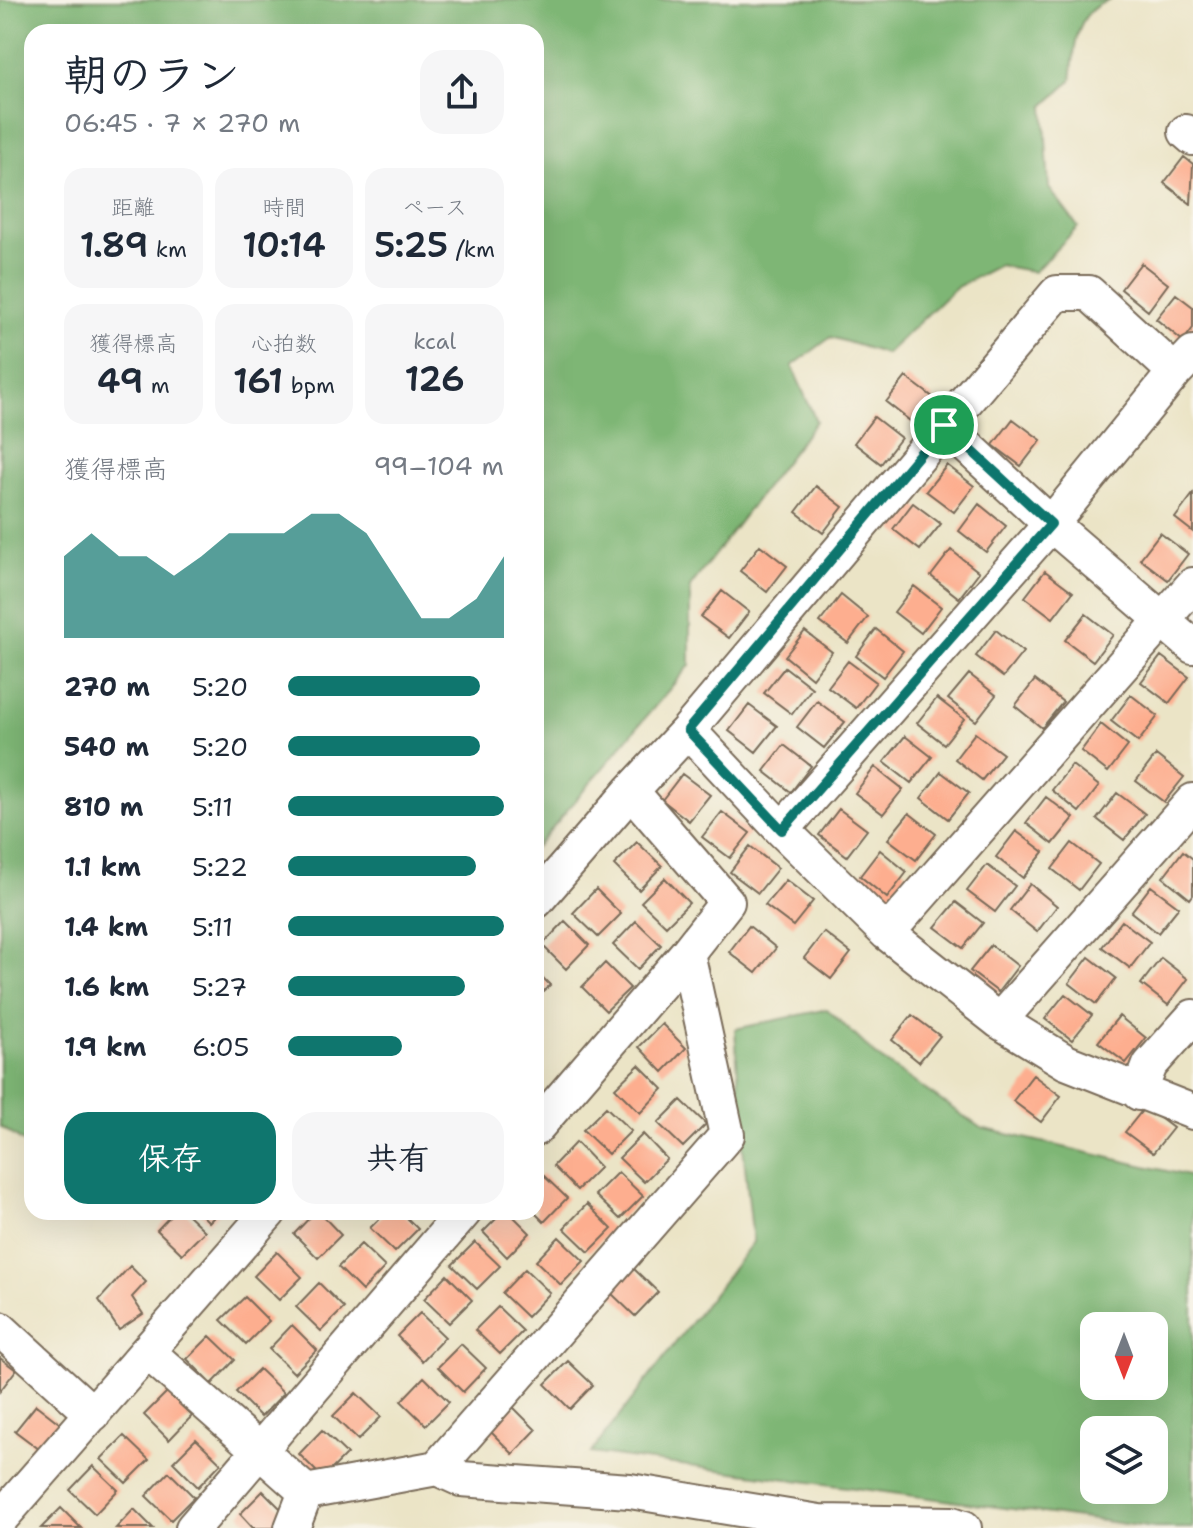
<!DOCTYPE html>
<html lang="ja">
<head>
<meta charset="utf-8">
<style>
	:root { --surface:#fff; --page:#f6f6f7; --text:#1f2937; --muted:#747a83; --accent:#0f766e }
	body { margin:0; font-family:"Shantell Sans","Klee One",sans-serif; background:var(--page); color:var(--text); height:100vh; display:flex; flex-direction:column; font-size:30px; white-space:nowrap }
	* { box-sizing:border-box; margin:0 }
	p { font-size:26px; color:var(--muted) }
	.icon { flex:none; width:44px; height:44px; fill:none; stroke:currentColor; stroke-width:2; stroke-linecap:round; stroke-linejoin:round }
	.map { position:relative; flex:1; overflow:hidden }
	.sheet { position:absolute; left:24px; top:24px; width:520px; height:1196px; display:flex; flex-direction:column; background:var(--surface); border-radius:24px; box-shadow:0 8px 32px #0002 }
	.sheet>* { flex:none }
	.needle { width:52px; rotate:180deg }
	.controls { position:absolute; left:1080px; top:1312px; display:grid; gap:16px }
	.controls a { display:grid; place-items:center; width:88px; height:88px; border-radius:16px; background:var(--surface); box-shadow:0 8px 32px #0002; font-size:40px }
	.pin { position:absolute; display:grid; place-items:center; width:68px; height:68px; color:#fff; margin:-34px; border:4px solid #fff; border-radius:50%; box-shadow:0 2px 8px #0007 }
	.round { display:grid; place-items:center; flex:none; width:84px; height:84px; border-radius:24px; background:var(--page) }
	.headline { display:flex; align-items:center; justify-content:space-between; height:136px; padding:0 40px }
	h1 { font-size:44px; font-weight:600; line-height:60px }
	.stats { display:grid; grid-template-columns:repeat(3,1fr); gap:12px; height:136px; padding:8px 40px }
	.stats div { display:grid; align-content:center; border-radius:20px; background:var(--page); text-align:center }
	.stats b { font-size:34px; font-weight:600 }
	.stats small { font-size:22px; font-weight:400 }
	.stats p { font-size:22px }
	.chart { height:224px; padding:16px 40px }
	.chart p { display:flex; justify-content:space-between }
	.chart svg { width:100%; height:144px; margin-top:8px; fill:var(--accent); opacity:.7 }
	.action { display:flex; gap:16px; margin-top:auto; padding:16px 40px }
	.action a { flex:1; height:92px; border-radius:24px; background:var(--accent); color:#fff; font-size:32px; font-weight:600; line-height:92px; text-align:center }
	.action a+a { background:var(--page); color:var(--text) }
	ul { padding:0 40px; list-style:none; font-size:26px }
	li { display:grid; grid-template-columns:128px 96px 1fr; align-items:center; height:60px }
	li i { height:20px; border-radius:10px; background:var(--accent) }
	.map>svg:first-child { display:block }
	.forest { fill:#7eb674; stroke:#5c7049; stroke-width:2; fill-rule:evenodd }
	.building { fill:#fdae8f }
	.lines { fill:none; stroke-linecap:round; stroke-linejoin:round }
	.minor-casing { stroke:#796b59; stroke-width:38 }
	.minor { stroke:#fff; stroke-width:34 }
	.route-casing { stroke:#fff; stroke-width:16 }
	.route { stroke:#0f766e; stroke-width:10 }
</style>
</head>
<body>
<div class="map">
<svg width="1193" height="1528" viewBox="0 0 1193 1528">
	<rect width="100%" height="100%" fill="#f7f3e8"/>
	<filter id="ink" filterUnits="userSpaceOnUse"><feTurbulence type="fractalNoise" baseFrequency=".0125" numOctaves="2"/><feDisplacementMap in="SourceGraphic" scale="16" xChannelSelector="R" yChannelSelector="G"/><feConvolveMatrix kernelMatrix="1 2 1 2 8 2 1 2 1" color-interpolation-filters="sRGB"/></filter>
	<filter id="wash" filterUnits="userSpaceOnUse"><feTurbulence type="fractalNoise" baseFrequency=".006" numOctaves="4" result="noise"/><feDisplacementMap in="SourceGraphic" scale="32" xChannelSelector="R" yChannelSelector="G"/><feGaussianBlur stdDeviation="1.8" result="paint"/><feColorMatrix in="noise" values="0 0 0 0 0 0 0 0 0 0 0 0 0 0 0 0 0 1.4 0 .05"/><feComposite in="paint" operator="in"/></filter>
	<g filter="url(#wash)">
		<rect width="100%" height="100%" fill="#ebe4c6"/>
		<path class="forest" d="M0,0H1111C1073,10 1075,49 1071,81L1044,106L1049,188L1078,227L1034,272L999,265L955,288L886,354L831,337L792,366L816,421L690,587V665L536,847V32H32V1148L0,1126Z
			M827,1009L879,1058L981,1128L1193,1177V1528H1155L591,1453L753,1242L742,1137L735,1029ZM1094,1326H1154V1386H1094ZM1094,1430H1154V1490H1094Z"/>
		<g id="blocks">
			<path class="building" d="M1184,157L1193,164L1191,204L1164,183Z
				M1141,263L1168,284L1148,311L1121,289Z
				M1176,294L1193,307V328L1183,341L1156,319Z
				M906,377L934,398L914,424L886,402Z
				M874,417L901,438L881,464L854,443Z
				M1013,419L1041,440L1021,466L993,445Z
				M947,465L974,486L954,512L926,491Z
				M816,486L843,507L823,533L796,512Z
				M1193,494V532L1175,518Z
				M913,503L941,524L920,550L893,529Z
				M979,504L1006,526L986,552L959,531Z
				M1160,533L1188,554L1168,580L1140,559Z
				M760,545L787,566L767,592L740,571Z
				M951,550L979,572L959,598L931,576Z
				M1045,571L1073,592L1053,618L1025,597Z
				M914,586L941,607L921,633L894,612Z
				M722,591L749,612L729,638L701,617Z
				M841,595L868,617L848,643L820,622Z
				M1086,614L1113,635L1093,661L1065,640Z
				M876,629L903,651L883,677L856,656Z
				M996,630L1023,652L1003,677L976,656Z
				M805,631L832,652L812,678L785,656Z
				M1161,656L1189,677L1169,703L1141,682Z
				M848,661L876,682L856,708L828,687Z
				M785,667L812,688L792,714L764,693Z
				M969,674L996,695L976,721L948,699Z
				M1035,680L1063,702L1042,728L1015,706Z
				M1131,695L1158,716L1138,742L1111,721Z
				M937,698L964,719L944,744L917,723Z
				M817,701L845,722L824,748L797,727Z
				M749,705L777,726L756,752L729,731Z
				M1101,724L1128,746L1108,772L1081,751Z
				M975,733L1003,754L982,780L955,759Z
				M905,736L932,757L911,783L884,762Z
				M784,745L811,766L791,792L764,771Z
				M1156,755L1184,777L1164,802L1136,781Z
				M1072,765L1099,786L1079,812L1052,790Z
				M875,767L903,789L883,814L855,793Z
				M941,772L969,793L948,819L921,798Z
				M682,774L710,795L689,821L662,800Z
				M1117,793L1145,814L1124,840L1097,819Z
				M1046,797L1074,818L1053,844L1026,823Z
				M839,809L867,830L847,856L819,835Z
				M722,812L750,833L730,858L702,837Z
				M909,813L936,834L916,860L888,839Z
				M1016,831L1044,852L1023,878L996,857Z
				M637,842L662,866L639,890L614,865Z
				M1072,843L1099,864L1079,890L1052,869Z
				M750,846L778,868L758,893L730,872Z
				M880,850L907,872L887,898L860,876Z
				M1183,851L1193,859V895L1190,899L1163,877Z
				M987,865L1015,886L995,912L967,891Z
				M665,878L689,903L666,926L641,902Z
				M786,880L813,901L793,926L765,905Z
				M1030,884L1057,906L1037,932L1010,910Z
				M1151,886L1179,907L1158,933L1131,912Z
				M596,889L621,914L598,937L573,913Z
				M956,902L983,923L963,948L935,927Z
				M565,921L589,945L566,969L542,945Z
				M636,921L661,945L638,969L613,945Z
				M1122,921L1150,942L1130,968L1102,947Z
				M749,926L776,948L756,973L729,952Z
				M824,932L851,953L831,979L804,958Z
				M991,945L1018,966L998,992L970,971Z
				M1089,957L1116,978L1096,1004L1069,983Z
				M1161,958L1188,979L1168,1005L1141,984Z
				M605,963L630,988L606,1011L582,987Z
				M536,971L550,985L536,999Z
				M1065,994L1092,1015L1072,1040L1045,1019Z
				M912,1015L940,1036L919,1062L892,1040Z
				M1119,1016L1146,1038L1126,1063L1098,1042Z
				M662,1024L686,1048L663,1072L639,1047Z
				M639,1065L663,1089L640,1113L615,1088Z
				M1033,1075L1061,1096L1041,1122L1013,1101Z
				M681,1100L706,1124L683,1147L658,1123Z
				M606,1107L631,1131L608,1154L583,1130Z
				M1145,1107L1173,1128L1153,1153L1125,1132Z
				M643,1134L667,1159L644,1182L619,1158Z
				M576,1142L600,1167L577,1190L553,1166Z
				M618,1172L643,1196L620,1219L595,1195Z
				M542,1174L567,1198L544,1222L536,1214V1181Z
				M587,1204L612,1229L589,1252L564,1228Z
				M174,1212H185L205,1231L182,1254L157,1230Z
				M199,1212H219L209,1222Z
				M315,1212H319L341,1235L318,1258L294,1234Z
				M386,1212H401L418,1229L395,1252L370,1228Z
				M503,1212H509L530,1233L507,1257L483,1232Z
				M559,1237L584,1261L561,1285L536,1261Z
				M475,1242L500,1266L477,1289L452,1265Z
				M361,1244L385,1267L362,1291L338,1267Z
				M277,1252L302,1277L279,1300L254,1276Z
				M130,1266L146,1282L132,1297L143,1314L119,1330L99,1300Z
				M633,1268L658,1292L635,1316L610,1292Z
				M525,1269L550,1293L527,1317L502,1293Z
				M447,1275L472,1300L449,1323L424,1299Z
				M319,1283L344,1308L321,1331L296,1307Z
				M245,1297L269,1321L246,1344L221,1320Z
				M498,1307L523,1331L500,1354L475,1330Z
				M420,1313L445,1337L422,1361L397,1336Z
				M292,1325L317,1350L294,1373L269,1349Z
				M210,1336L235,1360L212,1384L187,1359Z
				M461,1344L486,1368L463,1392L438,1367Z
				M0,1358L16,1370L0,1391Z
				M568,1361L593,1385L570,1409L545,1384Z
				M259,1369L284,1393L261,1417L236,1392Z
				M424,1377L449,1402L426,1425L401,1401Z
				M167,1392L192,1416L169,1440L144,1415Z
				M356,1393L381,1417L358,1440L333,1416Z
				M36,1405L63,1426L43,1452L15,1431Z
				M512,1406L536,1430L513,1454L489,1430Z
				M322,1430L347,1454L323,1478L299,1454Z
				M124,1436L149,1460L126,1483L101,1459Z
				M196,1439L221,1463L198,1487L173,1462Z
				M93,1466L118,1490L95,1514L70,1490Z
				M169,1472L194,1497L171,1520L146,1496Z
				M263,1491L287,1515L275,1528H253L240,1514Z
				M61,1508L81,1528H41Z
				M134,1509L153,1528H116Z"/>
		</g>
	</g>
	<g filter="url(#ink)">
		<use href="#blocks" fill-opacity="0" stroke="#796b59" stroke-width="2"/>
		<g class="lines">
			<g class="minor-casing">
				<path id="minor" d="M1186,132L1193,138
					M944,425L1051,524L1193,646
					M688,730L782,830L887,933L999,1021L1066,1062L1193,1112
					M782,830L1051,524L1175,372
					M536,901L631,791L688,730L1057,293H1089L1175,372L1193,353
					M887,933L1193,585
					M999,1021L1193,801
					M1139,1093L1150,1065L1193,1017
					M536,1128L687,953
					M0,1329L93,1414
					M148,1352L306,1492
					M437,1468L727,1135L687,953L727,902L631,791
					M306,1492L437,1468L461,1479L630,1491L819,1522L952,1524L964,1528
					M0,1519L269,1212
					M193,1528L464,1212
					M292,1528L306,1492"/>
			</g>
			<use href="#minor" class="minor"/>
		</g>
	</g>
	<g class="lines" filter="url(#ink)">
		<g class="route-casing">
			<path id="route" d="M944,425L1051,524L782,830L688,730Z"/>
		</g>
		<use href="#route" class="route"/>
	</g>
</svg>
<div class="controls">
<a><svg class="needle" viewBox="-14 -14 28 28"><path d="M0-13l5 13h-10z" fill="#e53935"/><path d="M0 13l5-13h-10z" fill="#747a83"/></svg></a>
<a><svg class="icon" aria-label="layers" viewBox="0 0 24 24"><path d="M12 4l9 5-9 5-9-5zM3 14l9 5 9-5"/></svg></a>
</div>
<div class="pin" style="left:944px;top:425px;background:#1e9e55"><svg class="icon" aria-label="arrive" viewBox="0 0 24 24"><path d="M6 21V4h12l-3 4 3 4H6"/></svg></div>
<section class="sheet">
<div class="headline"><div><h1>朝のラン</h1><p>06:45 · 7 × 270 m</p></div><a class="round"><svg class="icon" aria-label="share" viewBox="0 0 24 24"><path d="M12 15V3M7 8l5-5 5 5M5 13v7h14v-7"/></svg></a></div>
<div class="stats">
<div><p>距離</p><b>1.89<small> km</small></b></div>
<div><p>時間</p><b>10:14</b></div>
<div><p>ペース</p><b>5:25<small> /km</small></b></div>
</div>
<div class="stats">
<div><p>獲得標高</p><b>49<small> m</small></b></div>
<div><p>心拍数</p><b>161<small> bpm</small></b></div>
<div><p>kcal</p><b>126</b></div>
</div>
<div class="chart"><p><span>獲得標高</span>99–104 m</p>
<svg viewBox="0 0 160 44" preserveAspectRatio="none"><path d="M0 44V19L10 12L20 19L30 19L40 25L50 19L60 12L70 12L80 12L90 6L100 6L110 12L120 25L130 38L140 38L150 32L160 19V44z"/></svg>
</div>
<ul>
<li><b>270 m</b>5:20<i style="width:89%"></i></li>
<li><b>540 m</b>5:20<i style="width:89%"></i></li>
<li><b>810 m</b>5:11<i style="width:100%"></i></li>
<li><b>1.1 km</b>5:22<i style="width:87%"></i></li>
<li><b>1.4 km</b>5:11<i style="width:100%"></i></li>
<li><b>1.6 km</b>5:27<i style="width:82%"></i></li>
<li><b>1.9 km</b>6:05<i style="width:53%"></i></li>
</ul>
<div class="action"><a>保存</a><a>共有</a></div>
</section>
</div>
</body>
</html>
